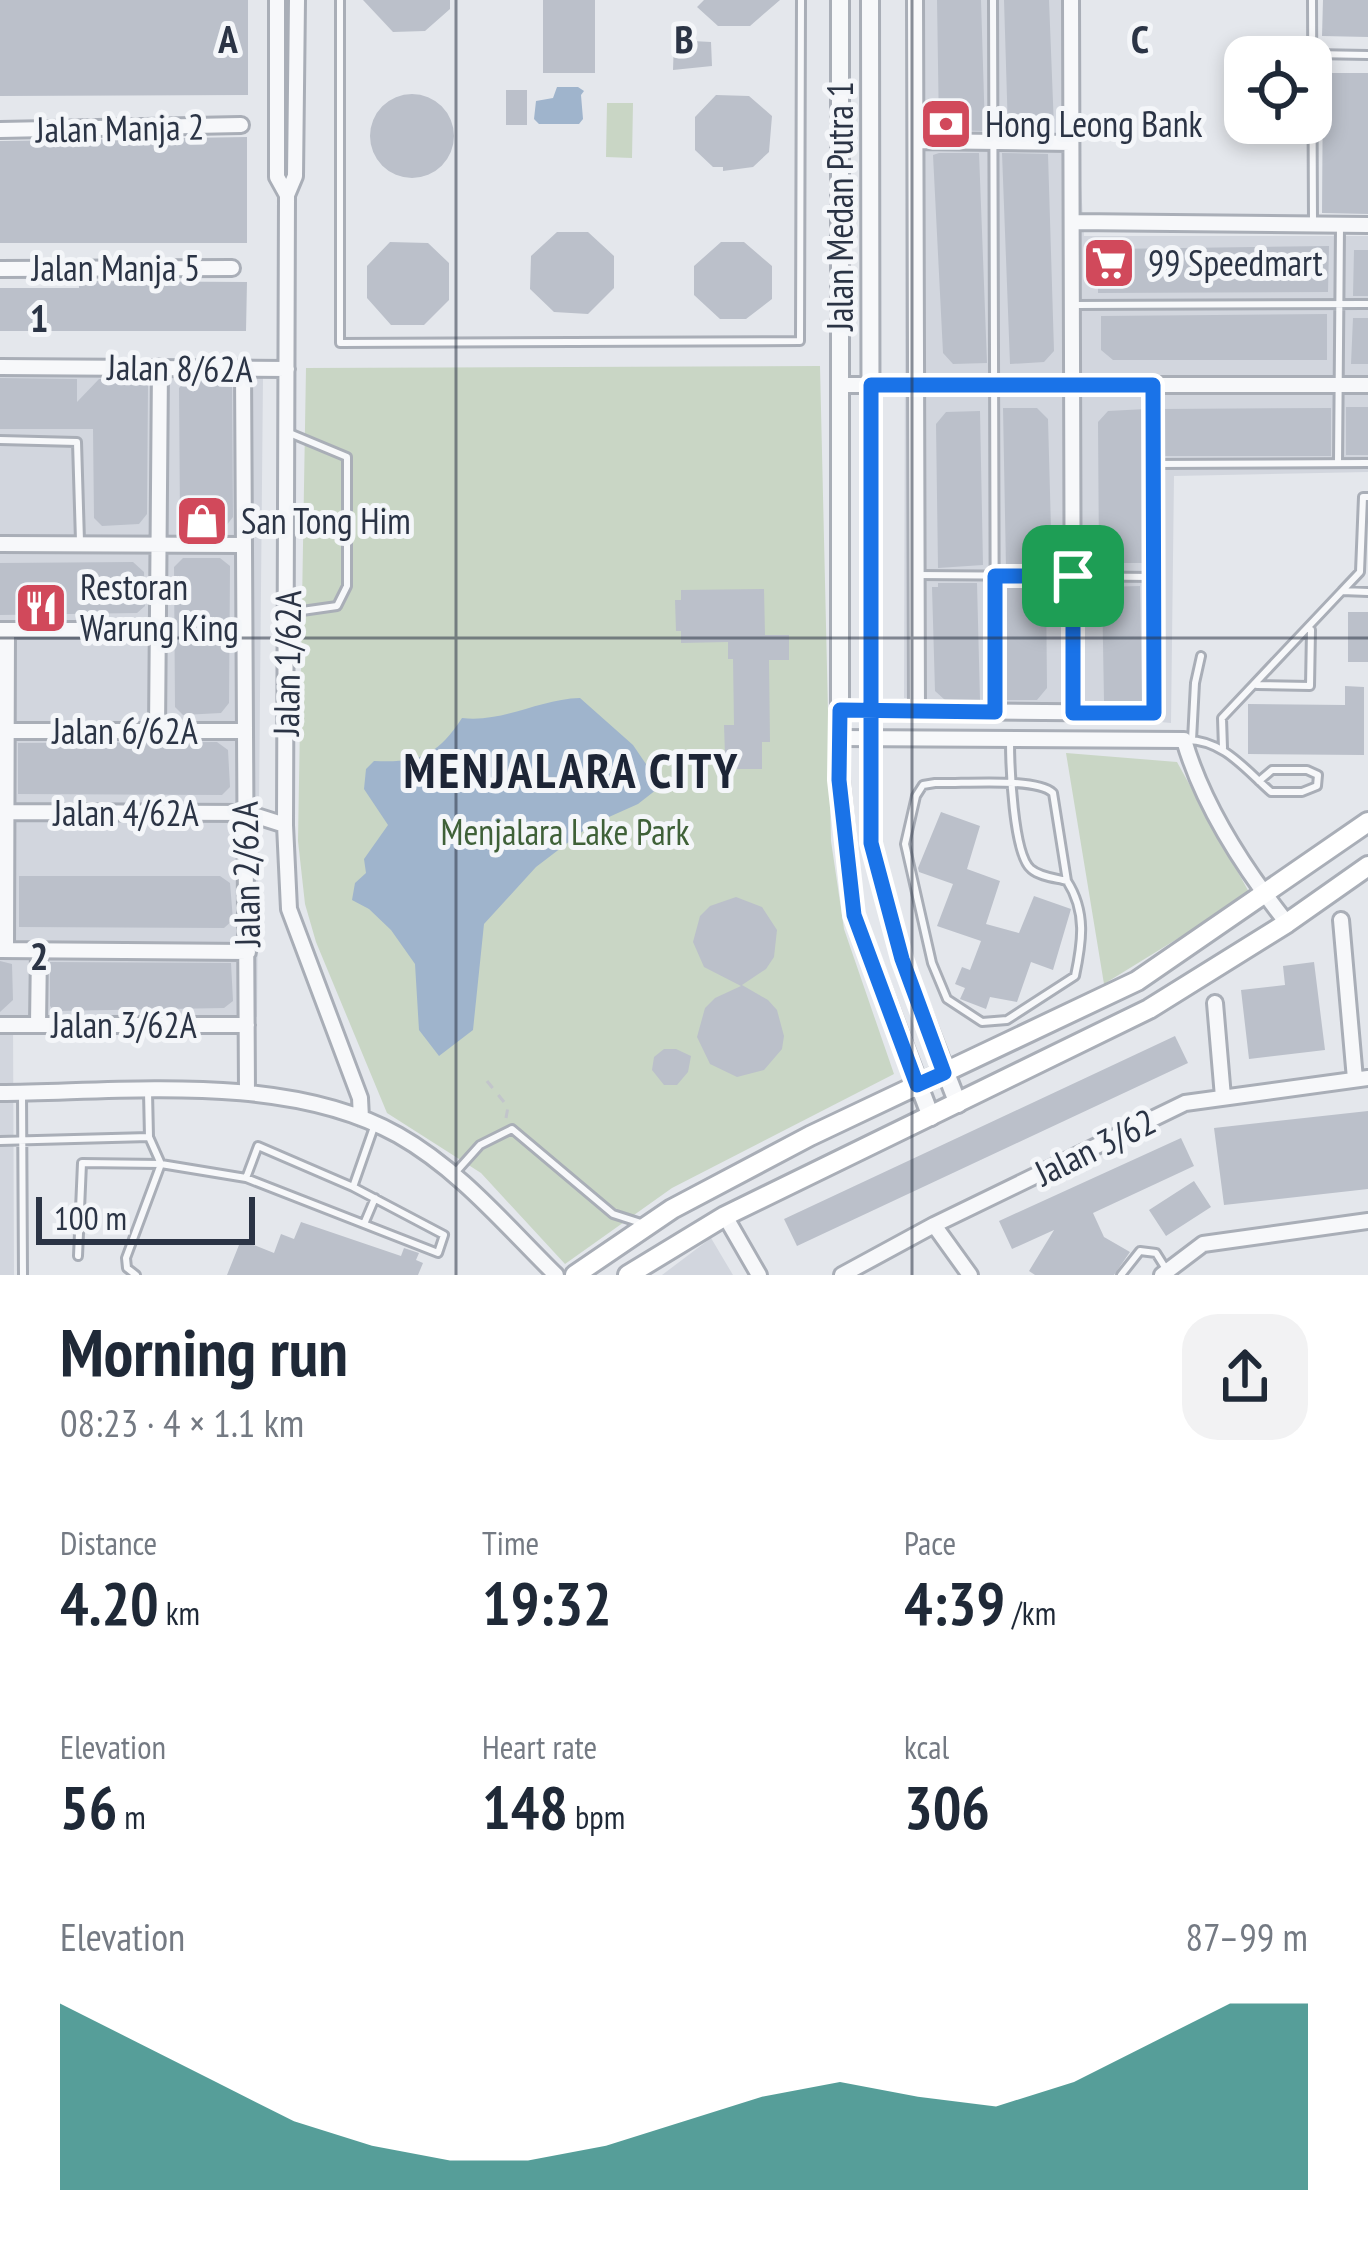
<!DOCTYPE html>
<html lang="en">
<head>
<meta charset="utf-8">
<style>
	:root { --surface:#fff; --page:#f2f2f3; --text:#1f2937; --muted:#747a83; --accent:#0f766e }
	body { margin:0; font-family:"PT Sans Narrow",sans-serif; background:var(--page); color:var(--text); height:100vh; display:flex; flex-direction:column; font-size:45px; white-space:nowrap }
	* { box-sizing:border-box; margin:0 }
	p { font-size:39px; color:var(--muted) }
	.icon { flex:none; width:66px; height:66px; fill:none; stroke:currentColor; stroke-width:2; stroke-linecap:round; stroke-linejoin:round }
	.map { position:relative; height:1275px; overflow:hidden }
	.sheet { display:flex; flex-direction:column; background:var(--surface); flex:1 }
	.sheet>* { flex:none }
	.buttons { position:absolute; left:1224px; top:36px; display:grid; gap:24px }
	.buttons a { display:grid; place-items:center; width:108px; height:108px; border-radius:24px; background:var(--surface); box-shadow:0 6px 18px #0003; font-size:60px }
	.scale { position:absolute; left:36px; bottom:30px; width:219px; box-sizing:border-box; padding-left:12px; border:6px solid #2b3445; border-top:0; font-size:33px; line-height:42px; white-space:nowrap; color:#2b3445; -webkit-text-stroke:9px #f4f6f9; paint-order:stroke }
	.pin { position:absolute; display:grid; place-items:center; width:102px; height:102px; color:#fff; margin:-51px; border-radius:24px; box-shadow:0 6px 18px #0006 }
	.round { display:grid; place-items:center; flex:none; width:126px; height:126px; border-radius:36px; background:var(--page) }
	.head { display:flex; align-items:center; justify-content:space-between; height:204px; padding:0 60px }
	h1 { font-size:66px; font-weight:600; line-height:90px }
	.metrics { display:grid; grid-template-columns:repeat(3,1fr); gap:18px; height:204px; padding:12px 60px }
	.metrics div { display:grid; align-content:center }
	.metrics b { font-size:60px; font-weight:600 }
	.metrics small { font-size:33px; font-weight:400 }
	.metrics p { font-size:33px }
	.chart { height:336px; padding:24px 60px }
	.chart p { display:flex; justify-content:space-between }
	.chart svg { width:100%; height:216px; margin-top:12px; fill:var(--accent); opacity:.7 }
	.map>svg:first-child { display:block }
	.built { fill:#d2d6de }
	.green { fill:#c9d6c5 }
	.water { fill:#9fb4cc }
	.building { fill:#bbc0ca }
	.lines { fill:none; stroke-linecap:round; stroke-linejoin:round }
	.service-casing { stroke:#a9aeb7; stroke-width:12 }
	.minor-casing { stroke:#a9aeb7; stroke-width:20 }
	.tertiary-casing { stroke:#a9aeb7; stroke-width:22 }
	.secondary-casing { stroke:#a9aeb7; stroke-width:24 }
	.path { stroke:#c2c5cb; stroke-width:3; stroke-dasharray:9 9; stroke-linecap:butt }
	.service { stroke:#f7f8fa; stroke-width:6 }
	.minor { stroke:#f7f8fa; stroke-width:14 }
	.tertiary { stroke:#f7f8fa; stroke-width:16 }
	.secondary { stroke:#fff; stroke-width:18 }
	.route-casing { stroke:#fff; stroke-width:24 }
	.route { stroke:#1a73e8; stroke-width:15 }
	.grid { fill:none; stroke:#2b3445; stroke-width:3; stroke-opacity:0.55 }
	.labels { text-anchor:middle; stroke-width:10; stroke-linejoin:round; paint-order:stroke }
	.poi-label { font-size:36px; fill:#2b3445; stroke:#f4f6f9; text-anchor:start }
	.street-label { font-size:36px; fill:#2b3445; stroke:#f4f6f9 }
	.park-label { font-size:36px; fill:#3f6138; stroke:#f4f6f9 }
	.district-label { font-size:48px; font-weight:bold; letter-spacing:3px; fill:#1d2536; stroke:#f4f6f9 }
	.grid-label { font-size:39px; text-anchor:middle; font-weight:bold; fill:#2b3445; stroke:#f4f6f9; stroke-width:10; stroke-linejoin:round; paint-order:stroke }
</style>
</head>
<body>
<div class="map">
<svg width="1368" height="1275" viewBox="0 0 1368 1275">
	<rect width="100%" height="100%" fill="#e4e7ec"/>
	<path class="built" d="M906,0H1070L1084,236H1368V472L1174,476L1171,723L904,698Z
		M0,376H263L257,1017H13L14,1275H0Z
		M711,1238L733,1275H662Z"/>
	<path class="green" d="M607,103H633L632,158L606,157Z
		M820,366L831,841L844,929L894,1074L672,1188L565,1264L481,1173L387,1113L316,942L305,904L298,841L306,368Z
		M1066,753L1177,762L1250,894L1104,984Z"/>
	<path class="water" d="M557,87H578L584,91L581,95L583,119L579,124H539L534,119L536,101L553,98Z
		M580,698L633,745L661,786L638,804L591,825L536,867L484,924L473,1030L439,1056L419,1030L415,964L391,930L369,909L352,900L355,883L366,873L364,859L388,825L364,789L366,769L374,761C419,763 437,756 462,718C503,723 539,699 580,698Z"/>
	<path class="building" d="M0,0H248V95L0,96Z
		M363,0H450V9L425,31L393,32Z
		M543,0H595V73H543Z
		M704,0H780L750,26H718L697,7Z
		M937,0H981L985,131L939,130Z
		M1004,0H1049L1054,128L1008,131Z
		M1323,0H1368V37L1322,36Z
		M674,40L711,42L712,66L673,70Z
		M1323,73H1368V214L1322,213Z
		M506,90H527V125H506Z
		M370 136a42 42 0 1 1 84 0a42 42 0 1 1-84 0Z
		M716,95L749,96L772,116L769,152L753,167L723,171V167H713L695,150V117Z
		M247,137V243H0V141Z
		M939,153H979L987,363L953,364L943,353L933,155Z
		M1002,153L1048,154L1054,351L1044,362L1010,364Z
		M557,232H588L614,256V288L588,314L554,312L530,289L531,256Z
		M390,242L428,243L449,263V300L424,325H391L367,298V266Z
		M721,242H744L772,266V299L746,319H720L694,295V266Z
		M1329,246L1328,292L1098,293V259L1109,249Z
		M1354,250H1368V296H1353Z
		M79,281L247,282L246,331H0V288H79Z
		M1327,314V360H1113L1101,350V316Z
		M1353,318H1368V364H1351Z
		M0,378L77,379V402L99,379H141L148,386L147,514L139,524L102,526L94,518L93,429H0Z
		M187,380H226L232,385L233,517L226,526L188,528L180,520L179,388Z
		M1346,407H1368V455H1346Z
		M1003,408H1037L1048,419L1052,566L1046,569L1006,568Z
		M1331,408V456H1161V409Z
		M1146,409L1145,563H1099L1098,422L1108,411Z
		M980,411L983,565L938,568L936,424L946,412Z
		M183,558H220L230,566L229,703L221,713L183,715L175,707L174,567Z
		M133,562L144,572L145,606L137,613L0,615V563Z
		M938,583H977L980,700H945L935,691L932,587H938Z
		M1006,583L1046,584L1047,688L1037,700H1003L1002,586Z
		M1140,586L1142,702L1104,701L1102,587Z
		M764,589L765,635H789V660H769L770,742H762V769H734V755H725L724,725H734L733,659H728V642L681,643V631H676L675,600H681V590Z
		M1348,612H1368V662H1348Z
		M1345,686L1364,687V755L1248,754V704L1345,705Z
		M217,742L228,750L230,787L222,795L18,794V743Z
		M941,812L980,826L967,869L1000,881L986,924L1019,933L1034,896L1071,909L1053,970L1031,962L1017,1002L990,997L986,1009L960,999L965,988L955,984L962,967L970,970L981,941L937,926L953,884L919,872L918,868Z
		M19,876H220L230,883L233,920L224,928L19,927Z
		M736,897L762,907L777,930L774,957L766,969L742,985L768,1000L777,1010L784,1036L782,1049L764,1070L737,1077L710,1064L697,1037L705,1008L715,998L741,986L704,967L693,942L700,916L710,906Z
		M0,961L12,964L13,1000L0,1012Z
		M50,962L231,963L233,1001L224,1008L54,1011L50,1006Z
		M1314,962L1325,1050L1249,1059L1241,990L1285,985L1283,966Z
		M1175,1036L1188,1063L797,1246L784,1219Z
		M664,1049H676L691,1056L688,1072L677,1085H664L652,1070L654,1057Z
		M1368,1111V1189L1224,1205L1214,1128Z
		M1181,1138L1194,1166L1093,1213L1104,1237L1130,1252L1114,1275H1035L1029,1271L1054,1230L1012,1249L999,1221Z
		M1194,1181L1211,1207L1166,1236L1149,1210Z
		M301,1222L401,1256L404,1248L419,1253L416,1260L423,1263L418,1275H227L241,1240L274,1253L281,1234L294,1239Z"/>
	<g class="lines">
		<g class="service-casing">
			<path id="service" d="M340,0V343L800,341L801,0
				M993,0L995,708
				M1312,0L1313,221
				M1312,54L1368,55
				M1074,305L1368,304
				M1153,389L1155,712
				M287,432L347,457V586L337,606L288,613
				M0,440L77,442L80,541
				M1338,463L1340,227
				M1154,464L1368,463
				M918,575L1154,577
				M1342,591L1360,572L1363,497H1368
				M1257,685L1310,686L1311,630
				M1010,740C1010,765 1013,854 1031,869C1040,877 1056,878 1067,881C1087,912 1082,943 1075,976L1007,1020L982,1022L947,999L932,963L905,844L916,796L923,785L935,783C962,784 1036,777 1053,793L1067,881
				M1187,740C1223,740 1245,769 1271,792H1302L1317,786L1318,775L1307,770H1272L1259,781
				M1192,740L1195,683L1201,656
				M1223,748L1222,718L1342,591L1368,592
				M22,1093L23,1275
				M0,1141L149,1137L148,1092
				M454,1174L480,1145L512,1129L613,1214L641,1223
				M246,1178L438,1253L444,1235L353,1187L374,1127
				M364,1224L375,1198
				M78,1256L82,1163L161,1164L149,1137
				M136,1275L127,1268L126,1258L161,1164L246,1178L258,1146L353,1187
				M1121,1275L1140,1251L1156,1253L1166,1269"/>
		</g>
		<g class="minor-casing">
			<path id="minor" d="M277,0V177L287,195
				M297,0L295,176L287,195L285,825L289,909L360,1098L361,1118
				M915,0L917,711
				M1071,0L1073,713
				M0,130L241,125
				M917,141L1071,143
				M1074,222L1368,225
				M0,269L232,268
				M0,367L287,369
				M243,369L247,1092
				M840,385H1368
				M0,544L243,545
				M0,630H158
				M840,710L1155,713
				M6,731H243
				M157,731L160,367
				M839,738L1184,740C1203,806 1245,870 1287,923
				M6,812L247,813L285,825
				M1341,920L1355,1079
				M1,950L248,952
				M6,950L7,630
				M1215,1003L1223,1097
				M0,1025H247
				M38,1025L39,950
				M0,1093C124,1092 286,1072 398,1135C460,1170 506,1226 556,1275
				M725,1216L759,1275
				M934,1225L970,1275
				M842,1275L934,1225L1185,1103L1368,1078
				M1162,1275L1203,1244L1368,1221"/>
		</g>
		<g class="tertiary-casing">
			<path id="tertiary" d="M840,0V780L854,915L931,1117
				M870,0L871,843L902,960L958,1104"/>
		</g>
		<g class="secondary-casing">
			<path id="secondary" d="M575,1275L672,1209L810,1136L1137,981L1368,822
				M628,1275L725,1216L1149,1009L1287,923L1368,866"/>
		</g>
		<path class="path" d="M487,1081L508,1107L506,1118"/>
		<use href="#service" class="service"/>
		<use href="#minor" class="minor"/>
		<use href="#tertiary" class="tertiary"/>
		<use href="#secondary" class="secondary"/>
	</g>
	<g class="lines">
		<g class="route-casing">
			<path id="route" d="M1073,576H995V712L840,710L839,780L854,915L917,1085L944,1073L902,959L871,843V385H1153L1154,713H1073V576"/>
		</g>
		<use href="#route" class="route"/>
	</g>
	<path class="grid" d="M456,0V1275M912,0V1275M0,638H1368"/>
	<defs>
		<g id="bank-square" transform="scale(2.7)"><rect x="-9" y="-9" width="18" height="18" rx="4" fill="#d1495b" stroke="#f4f6f9"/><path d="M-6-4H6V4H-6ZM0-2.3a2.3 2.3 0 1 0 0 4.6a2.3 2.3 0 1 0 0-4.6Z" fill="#fff"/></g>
		<g id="supermarket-square" transform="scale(2.7)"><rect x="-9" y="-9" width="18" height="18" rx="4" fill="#d1495b" stroke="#f4f6f9"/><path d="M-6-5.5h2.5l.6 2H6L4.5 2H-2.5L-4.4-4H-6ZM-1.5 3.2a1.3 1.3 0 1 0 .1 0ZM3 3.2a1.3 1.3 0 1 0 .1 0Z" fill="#fff"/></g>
		<g id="shop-square" transform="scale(2.7)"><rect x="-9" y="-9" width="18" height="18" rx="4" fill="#d1495b" stroke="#f4f6f9"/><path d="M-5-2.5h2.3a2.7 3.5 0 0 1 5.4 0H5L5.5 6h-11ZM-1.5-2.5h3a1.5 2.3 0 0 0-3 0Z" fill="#fff"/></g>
		<g id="restaurant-square" transform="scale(2.7)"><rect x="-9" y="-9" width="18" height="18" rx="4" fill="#d1495b" stroke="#f4f6f9"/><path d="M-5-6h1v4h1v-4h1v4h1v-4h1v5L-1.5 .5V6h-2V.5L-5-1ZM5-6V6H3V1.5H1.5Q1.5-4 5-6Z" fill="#fff"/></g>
	</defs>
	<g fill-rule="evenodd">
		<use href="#bank-square" x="946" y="124"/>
		<use href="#supermarket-square" x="1109" y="263"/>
		<use href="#shop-square" x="202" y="521"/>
		<use href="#restaurant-square" x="41" y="608"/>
	</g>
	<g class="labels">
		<g class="poi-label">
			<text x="985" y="137">Hong Leong Bank</text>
			<text x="1148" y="276">99 Speedmart</text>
			<text x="241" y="534">San Tong Him</text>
			<text x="80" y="600">Restoran<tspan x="80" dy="41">Warung King</tspan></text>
		</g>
		<g class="street-label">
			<text transform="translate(120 128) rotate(-1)" y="13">Jalan Manja 2</text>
			<text transform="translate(840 206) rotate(-90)" y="13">Jalan Medan Putra 1</text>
			<text x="116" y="281">Jalan Manja 5</text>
			<text transform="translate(180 368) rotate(1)" y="13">Jalan 8/62A</text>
			<text transform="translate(287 663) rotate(-89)" y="13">Jalan 1/62A</text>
			<text x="125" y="744">Jalan 6/62A</text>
			<text x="126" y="826">Jalan 4/62A</text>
			<text transform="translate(246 874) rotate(-91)" y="13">Jalan 2/62A</text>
			<text x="124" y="1038">Jalan 3/62A</text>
			<text transform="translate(1095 1147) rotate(-26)" y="13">Jalan 3/62</text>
		</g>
		<g class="park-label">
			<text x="565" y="845">Menjalara Lake Park</text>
		</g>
		<g class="district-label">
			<text x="572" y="788">MENJALARA CITY</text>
		</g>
	</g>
	<g class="grid-label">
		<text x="228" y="53">A</text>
		<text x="684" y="53">B</text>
		<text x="1140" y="53">C</text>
		<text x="39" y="332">1</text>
		<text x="39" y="970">2</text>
	</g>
</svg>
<div class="buttons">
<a><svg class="icon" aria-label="locate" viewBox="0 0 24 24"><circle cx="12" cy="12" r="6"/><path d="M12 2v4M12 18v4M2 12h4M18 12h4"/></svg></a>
</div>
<div class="scale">100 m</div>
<div class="pin" style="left:1073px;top:576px;background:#1e9e55"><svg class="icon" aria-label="arrive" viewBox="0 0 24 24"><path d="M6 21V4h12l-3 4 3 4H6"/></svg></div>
</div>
<section class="sheet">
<div class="head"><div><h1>Morning run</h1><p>08:23 · 4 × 1.1 km</p></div><a class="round"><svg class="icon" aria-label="share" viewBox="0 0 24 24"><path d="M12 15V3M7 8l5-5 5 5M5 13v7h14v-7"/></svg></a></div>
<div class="metrics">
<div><p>Distance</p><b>4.20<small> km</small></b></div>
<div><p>Time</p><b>19:32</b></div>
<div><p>Pace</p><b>4:39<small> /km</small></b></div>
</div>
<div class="metrics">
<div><p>Elevation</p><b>56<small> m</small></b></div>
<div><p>Heart rate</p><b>148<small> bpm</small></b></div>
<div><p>kcal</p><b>306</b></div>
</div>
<div class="chart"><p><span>Elevation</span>87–99 m</p>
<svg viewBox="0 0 160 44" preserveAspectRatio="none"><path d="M0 44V6L10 14L20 22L30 30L40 35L50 38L60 38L70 35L80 30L90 25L100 22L110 25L120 27L130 22L140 14L150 6L160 6V44z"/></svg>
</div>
</section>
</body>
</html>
